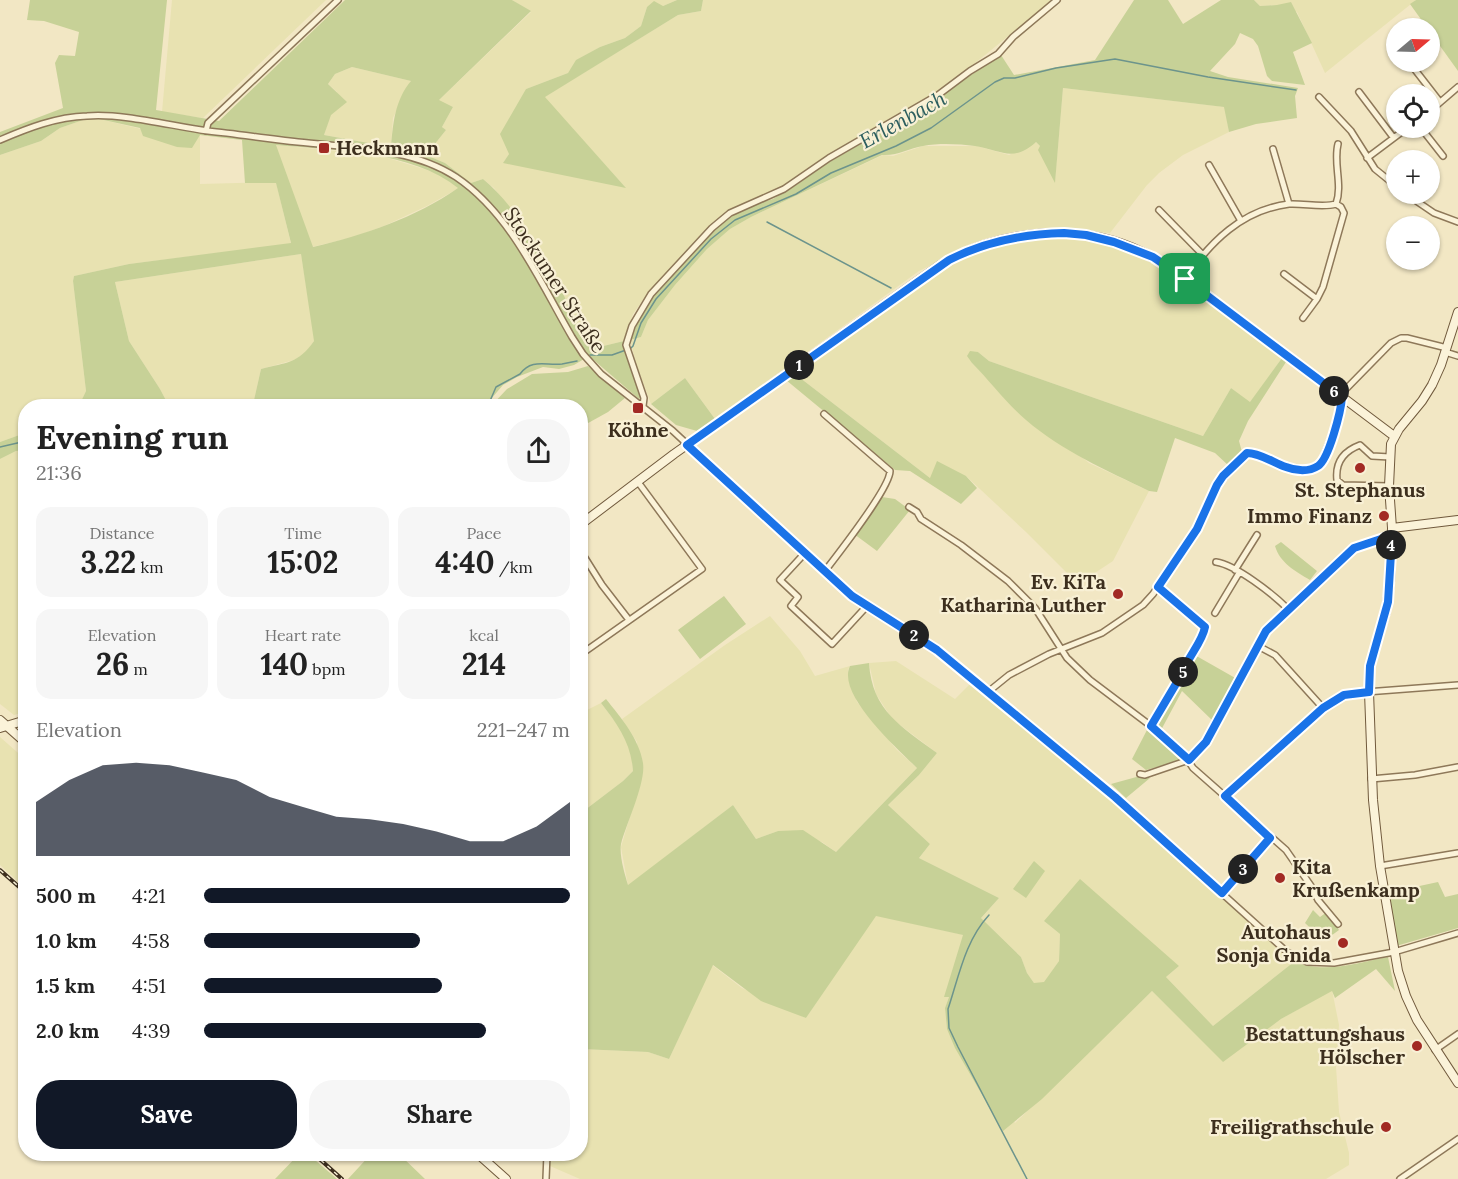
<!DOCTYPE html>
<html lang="en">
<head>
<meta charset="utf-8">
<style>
	:root { --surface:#fff; --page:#f6f6f6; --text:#222; --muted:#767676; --accent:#111827 }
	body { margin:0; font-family:Lora,serif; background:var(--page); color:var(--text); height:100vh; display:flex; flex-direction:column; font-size:22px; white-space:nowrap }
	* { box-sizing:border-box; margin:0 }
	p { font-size:20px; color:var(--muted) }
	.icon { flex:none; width:33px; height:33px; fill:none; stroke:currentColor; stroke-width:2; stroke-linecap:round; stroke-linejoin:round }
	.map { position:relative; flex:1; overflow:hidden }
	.side { position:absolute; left:18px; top:399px; width:570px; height:762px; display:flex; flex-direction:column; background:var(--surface); border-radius:24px; box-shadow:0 2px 4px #0004 }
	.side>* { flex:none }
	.needle { width:39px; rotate:71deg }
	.tools { position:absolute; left:1386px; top:18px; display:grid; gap:12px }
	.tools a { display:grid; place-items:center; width:54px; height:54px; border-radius:50%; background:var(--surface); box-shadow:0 2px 4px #0004; font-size:30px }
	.pin { position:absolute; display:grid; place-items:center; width:51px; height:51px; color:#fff; margin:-26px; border-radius:12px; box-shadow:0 3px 9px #0006 }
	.km { position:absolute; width:30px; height:30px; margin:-15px; border-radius:50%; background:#222; color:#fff; font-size:16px; line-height:30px; text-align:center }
	.round { display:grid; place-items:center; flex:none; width:63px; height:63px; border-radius:24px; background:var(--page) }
	.summary { display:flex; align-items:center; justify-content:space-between; height:102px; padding:0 18px }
	h1 { font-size:33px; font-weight:700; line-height:45px }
	.metrics { display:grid; grid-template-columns:repeat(3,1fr); gap:9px; height:102px; padding:6px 18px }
	.metrics div { display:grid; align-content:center; border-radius:15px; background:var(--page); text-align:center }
	.metrics b { font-size:30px; font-weight:700 }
	.metrics small { font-size:16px; font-weight:400 }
	.metrics p { font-size:16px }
	.chart { height:168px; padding:12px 18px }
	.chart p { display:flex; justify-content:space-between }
	.chart svg { width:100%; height:108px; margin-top:6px; fill:var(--accent); opacity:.7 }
	.cta { display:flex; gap:12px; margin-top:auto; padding:12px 18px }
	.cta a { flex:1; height:69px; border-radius:24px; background:var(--accent); color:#fff; font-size:24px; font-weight:700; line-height:69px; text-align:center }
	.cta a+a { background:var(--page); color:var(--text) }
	ul { padding:0 18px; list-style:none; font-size:20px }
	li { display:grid; grid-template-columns:96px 72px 1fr; align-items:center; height:45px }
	li i { height:15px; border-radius:8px; background:var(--accent) }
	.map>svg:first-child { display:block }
	.farmland { fill:#e8e2b1 }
	.green { fill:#c7d197; fill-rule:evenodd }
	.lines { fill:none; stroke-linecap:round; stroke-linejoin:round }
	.stream { stroke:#6c948c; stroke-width:1.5 }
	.street-casing { stroke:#8e7859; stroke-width:8 }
	.secondary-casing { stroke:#70593c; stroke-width:10 }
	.street { stroke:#fbf3d9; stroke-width:5 }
	.secondary { stroke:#fbf3d9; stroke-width:8 }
	.rail-casing { stroke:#3d2f1e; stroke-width:4 }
	.rail { stroke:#f8f0d5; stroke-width:1.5; stroke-dasharray:4.5; stroke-linecap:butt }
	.route-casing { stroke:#fff; stroke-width:12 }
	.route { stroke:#1a73e8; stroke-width:8 }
	.poi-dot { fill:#a22a24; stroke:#f8f0d5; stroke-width:2 }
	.labels { text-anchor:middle; stroke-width:4.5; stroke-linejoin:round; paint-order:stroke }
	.poi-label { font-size:20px; font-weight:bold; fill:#3d2f1e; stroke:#f8f0d5; text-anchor:end }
	.street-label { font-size:20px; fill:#3d2f1e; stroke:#f8f0d5 }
	.water-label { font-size:21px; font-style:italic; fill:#2c5e5e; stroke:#f8f0d5 }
</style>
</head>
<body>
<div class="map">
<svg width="1458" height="1179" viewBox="0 0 1458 1179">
	<rect width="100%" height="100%" fill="#f2e7c4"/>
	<path class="farmland" d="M172,0H326L203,118L162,112Z
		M512,0H677L663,6L647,7L641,26L625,38L600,47L577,60L568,73L526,89L509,154L504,162L625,187L544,97L678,15L701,11L703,0H1053L969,68L919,104L769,194L733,208L690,246L646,296L633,314L624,341L591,349L523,227L494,188L483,179L471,183L445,163L426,155L446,130L442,127L453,107L438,101L531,12Z
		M1254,0H1416L1325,73L1297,12L1277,5L1260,6Z
		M352,67L411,81L393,118L391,147L324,135L337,92L328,84L335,74Z
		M1063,88L1225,107L1229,132L1183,155L1159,173L1147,185L1110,233L1051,228L1016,231L984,239L919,271L715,419L685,378L651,404L636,364L630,340L641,337L648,320L675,285L707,249L730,229L751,217L883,155L893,156L923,146H977L1009,155L1036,142L1040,146L1055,181Z
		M99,119L141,129L200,135V184L276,182L291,244L129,264L74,276L73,281L86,391L80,406H26L25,433L0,442V155L41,141L60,128L83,120Z
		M275,145L378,155L424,169L440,175L459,188L427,206L384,226L354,237L312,247Z
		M1044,238L1082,240L1104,244L1140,256L1160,267L1282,358L1250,403L1231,388L1203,436L989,361L978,352L972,363L996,387L1089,463L1149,491L1113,561L1078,584L1026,532L966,476L930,478L795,374L941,269L961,258L991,247L1017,241Z
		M301,254L314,335V341L305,354L294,360L261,369L254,400L233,406H169L160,389L129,341L115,282Z
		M25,450V712L14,715L0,704V459L16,451Z
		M770,616L800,651L815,676L850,666L848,670L857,702L897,750L917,768L836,852L822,842L778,831L756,839L733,805L628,886L621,847L640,782L637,742L622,719L725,645Z
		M896,661L955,699L971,683L1064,758L1295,961L1213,1026L1166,977L1179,966L1044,921L1060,934L1059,961L1044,983H1034L1027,973L1021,957L981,918L999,898L919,858L930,844L888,805L919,775L937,753L892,719L876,694L869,663Z
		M601,703L622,731L632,754L633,771L623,781L581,813V713Z
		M0,737L25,759V888L0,865Z
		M875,915L964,935L945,997H949L945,1008L947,1029L1015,1123L1152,991L1223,1061L1281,1019L1332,990L1339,1025L1336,1067L1339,1112L1349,1153V1165L1326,1179H580L550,1166L549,1154H580L581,1049L648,1052L669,1059L712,965L742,988L806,1018Z"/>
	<path class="green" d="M30,0H167L156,110L219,121L345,0H512L531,11L439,100L453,107L442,127L446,130L426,155L445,163L471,183L483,179C527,214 565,299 591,349L624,341L642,396L639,399L589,356L574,365L559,369L543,367L517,377L503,385L485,406H233L254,400L261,369C287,362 298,364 314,341L301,254L115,282L129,341L160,389L169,406H79L86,391L73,281L74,276L129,264L291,243L276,183H245L242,140L200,135L192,148L177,147L143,136L140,128L99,119L83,120L60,128L41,141L0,155V132L63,108L55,63L59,55L75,56L79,32L44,21L27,20ZM352,67L411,81C395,100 393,123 391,147L324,135L331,115L347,102L328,84L335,74ZM276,145C332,150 413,151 458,188C415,218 364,235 313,247Z
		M677,0H703L701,11L678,15L545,97L626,188L503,163L509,154L500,134L526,89L568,73L576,60L600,47L625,38L641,26L647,7L654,1L663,6Z
		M1134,0H1168L1183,24L1221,0H1254L1260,6L1277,5L1291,2L1312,43L1293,52L1305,85L1272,81L1267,76L1258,46L1253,39L1240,33L1235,44L1210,71L1228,77L1298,88L1295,96L1297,118L1256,124L1229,132L1224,107L1063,88L1055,183L1038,150L1040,146L1036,142C1013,163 1001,150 975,146C959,144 939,143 923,146C909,148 898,156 882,155L751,217L730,229L707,249L675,285L648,320L641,337L630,340L642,311L654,295L714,228L747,207L773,199L798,184L821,167L919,110L1001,55L1014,75L1095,60Z
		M1416,0H1458V71L1410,4Z
		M970,351L978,352L989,361L1203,436L1231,388L1250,402L1282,358L1286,362L1248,421L1239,441L1242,452L1229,466L1215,453L1175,438L1157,492L1149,491C1106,470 1062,451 1026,420C1006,403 990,381 972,363L967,356Z
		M588,366L625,398L608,412L581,427L580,406H491L507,389L532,374L568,372Z
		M795,374L930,478L937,461L966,476L977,488L961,504L910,471L895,470L786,380Z
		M685,378L715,419L697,431L676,425L651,404Z
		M25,433V450L16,451L0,459V442Z
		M882,497L895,499L910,510L877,551L854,534Z
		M1281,542L1317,571L1310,580C1295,571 1280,563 1275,546Z
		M724,596L746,624L700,659L678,630Z
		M1193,654L1237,679L1214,722L1182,691L1160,732L1158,723L1188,667Z
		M869,663C872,711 902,727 937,753L919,775L888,805L930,844L919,858L999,898L981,918L1021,957L1027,973L1034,983L1044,982L1059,961L1060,934L1044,921L1080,879L1179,966L1166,977L1213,1026L1295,961C1322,975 1360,962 1388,957L1395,991L1376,969L1335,998L1332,991L1281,1019L1223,1062L1152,991L1042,1099L1003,1131L955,1048L947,1029L945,1008L949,997H944L963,935L876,916L806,1018L761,1001L713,965L669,1059L648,1052L581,1049V813L623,781L633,771C631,743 618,725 601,703L606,699C621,718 639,738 643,763C646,783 626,824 621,844C619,856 625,875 628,885L733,805L756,839L778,831L803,830L836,852L917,768C898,749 836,694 850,666Z
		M1147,730L1161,742L1168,743L1165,745L1178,757L1183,756L1182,760L1146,770L1132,759Z
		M1140,776L1150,778L1126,798L1111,784Z
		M1034,861L1045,871L1026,898L1013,889Z
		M1438,882L1445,897L1458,894V928L1396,946L1387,893Z
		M1313,910L1320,917L1327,912L1339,930L1324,941L1305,923Z
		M299,1154H308L337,1179H275Z
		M371,1154H399L425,1179H348Z"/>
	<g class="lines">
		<path class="stream" d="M767,222L891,288
			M631,348L633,346L641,323L656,299L711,239L735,220L796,194L831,173L896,146L931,128L995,82L1004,78H1015L1056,68L1115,59L1208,77L1296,90
			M590,355H612L626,350
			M482,406L490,401L496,387L520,374C532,358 546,366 562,364C567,363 572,362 577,361
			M0,447L26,441
			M989,915C965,941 959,976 948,1009L949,1028L958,1047L1027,1179"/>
		<g class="street-casing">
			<path id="street" d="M1409,62L1440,102
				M1359,92L1393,137
				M1319,97L1351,131L1375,169L1396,186
				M1430,111L1458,87
				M1421,128L1443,156
				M206,131L208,123L338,0
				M0,140C28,128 56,117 87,116C123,113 171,126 208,131C238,134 268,139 298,142C350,148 410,147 456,177C511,214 540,282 572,337L583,354L601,374L673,431L851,596L937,650L1115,797L1287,952L1307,962L1334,963L1394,952L1458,933
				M1273,149L1289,204
				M1367,158L1407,128
				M1209,165L1241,221
				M1406,194L1434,213L1458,222
				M1336,204C1343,185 1333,163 1338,144
				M1159,210L1202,254
				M1185,279C1210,242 1242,210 1289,204C1304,203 1322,208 1336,204L1341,207L1344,213L1323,287L1317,299L1284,274
				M1303,318L1317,299
				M1445,352L1458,356
				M643,406L644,398L626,345L632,326L651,294L712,228L730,213L784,189L829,158L938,95L970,71L998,54L1013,37L1057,0
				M824,414L890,471C890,488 838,554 825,571
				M1389,486L1343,485L1337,480C1335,462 1344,451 1360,445L1372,456L1390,457
				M909,507L917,512L921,519L961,545L1008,581L1035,608L1067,658L1090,680L1151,726L1183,672C1188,656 1202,643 1205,627L1201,622L1158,587
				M580,550L602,585L629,620
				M805,553L780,580L798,597L791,606L832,644L867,606
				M1216,562C1236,565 1273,594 1288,609
				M1235,570L1257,535
				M1215,613L1239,573
				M1258,646L1275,655L1323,708
				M580,655L702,569L638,482
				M988,692L1009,675L1049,654L1102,633L1143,605L1153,594L1197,529L1217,485L1247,453C1272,452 1295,483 1321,464L1339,417L1344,391L1391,343L1401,338H1407L1447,348
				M1151,726L1183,753L1193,768L1286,850L1311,886L1318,900L1338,924
				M1140,774L1145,775L1189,760L1197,753L1217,724L1267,631L1354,548L1392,537
				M1371,779L1415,775L1458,767
				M1225,796L1323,708L1344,695L1353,693L1458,685
				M1380,866L1458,853
				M1222,893L1270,838
				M1435,1050L1458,1034
				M546,1179L547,1154
				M1400,1179L1458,1139"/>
		</g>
		<g class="secondary-casing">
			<path id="secondary" d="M1458,312L1441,365L1432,385L1422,401L1399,429L1391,444L1389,486L1392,528L1390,583L1386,611L1370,665L1369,692L1373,800L1380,866L1398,971L1406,996L1417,1020L1458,1083
				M580,525L674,454L940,265C1000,230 1078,221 1142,252C1157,259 1171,269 1185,279L1394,436
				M1392,528L1458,520
				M0,720L26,743
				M0,728L26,720
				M478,1154L506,1179"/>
		</g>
		<use href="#street" class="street"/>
		<use href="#secondary" class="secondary"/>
		<g class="rail-casing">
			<path id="rail" d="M0,870L26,893
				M314,1154L342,1179"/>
		</g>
		<use href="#rail" class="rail"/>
	</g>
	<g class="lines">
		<g class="route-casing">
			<path id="route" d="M1064,233L1086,235L1114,242L1153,257L1185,279L1342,397C1341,411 1329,459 1318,466C1309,472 1296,471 1286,467C1274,463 1260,453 1247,453L1223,476L1217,485L1197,529L1158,587L1205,627C1202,643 1188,656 1183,672L1151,726L1189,760L1206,742L1266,631L1354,548L1387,537H1392L1388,602L1370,666L1369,692L1344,695L1323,708L1225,796L1270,838L1222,893L1115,797L937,650L852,596L687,445L949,260C986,241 1023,234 1064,233Z"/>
		</g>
		<use href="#route" class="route"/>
	</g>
	<g class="poi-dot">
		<rect x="318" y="142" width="12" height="12" rx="3"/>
		<rect x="632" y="402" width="12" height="12" rx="3"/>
		<circle cx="1360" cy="468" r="6"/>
		<circle cx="1384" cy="516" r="6"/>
		<circle cx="1118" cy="594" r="6"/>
		<circle cx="1280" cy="878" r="6"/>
		<circle cx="1343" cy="943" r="6"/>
		<circle cx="1417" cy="1046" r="6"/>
		<circle cx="1386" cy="1127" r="6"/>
	</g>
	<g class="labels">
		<g class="poi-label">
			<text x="336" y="155" text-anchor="start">Heckmann</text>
			<text x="638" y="437" text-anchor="middle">Köhne</text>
			<text x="1360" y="497" text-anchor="middle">St. Stephanus</text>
			<text x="1372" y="523">Immo Finanz</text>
			<text x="1106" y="589">Ev. KiTa<tspan x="1106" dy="23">Katharina Luther</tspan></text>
			<text x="1292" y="874" text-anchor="start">Kita<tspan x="1292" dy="23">Krußenkamp</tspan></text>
			<text x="1331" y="939">Autohaus<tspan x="1331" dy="23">Sonja Gnida</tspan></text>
			<text x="1405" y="1041">Bestattungshaus<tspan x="1405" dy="23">Hölscher</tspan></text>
			<text x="1374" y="1134">Freiligrathschule</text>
		</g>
		<g class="street-label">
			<text transform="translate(555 280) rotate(57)" y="7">Stockumer Straße</text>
		</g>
		<g class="water-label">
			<text transform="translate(903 120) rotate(-29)" y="7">Erlenbach</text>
		</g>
	</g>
</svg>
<div class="tools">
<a><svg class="needle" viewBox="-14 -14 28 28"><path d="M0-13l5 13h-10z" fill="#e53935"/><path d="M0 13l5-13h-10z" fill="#767676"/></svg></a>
<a><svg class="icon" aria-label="locate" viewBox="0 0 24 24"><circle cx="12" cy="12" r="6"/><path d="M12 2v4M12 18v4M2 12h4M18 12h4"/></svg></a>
<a>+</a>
<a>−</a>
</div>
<div class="pin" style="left:1185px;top:279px;background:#1e9e55"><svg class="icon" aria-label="arrive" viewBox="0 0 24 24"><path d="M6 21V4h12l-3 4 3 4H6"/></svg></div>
<b class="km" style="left:799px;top:365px">1</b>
<b class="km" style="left:914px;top:635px">2</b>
<b class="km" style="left:1243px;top:869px">3</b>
<b class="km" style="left:1391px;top:545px">4</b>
<b class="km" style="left:1183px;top:672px">5</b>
<b class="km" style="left:1334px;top:391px">6</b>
<section class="side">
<div class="summary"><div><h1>Evening run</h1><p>21:36</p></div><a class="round"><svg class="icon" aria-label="share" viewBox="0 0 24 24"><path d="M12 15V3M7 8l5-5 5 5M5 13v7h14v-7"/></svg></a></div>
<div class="metrics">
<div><p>Distance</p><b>3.22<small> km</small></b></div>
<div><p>Time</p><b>15:02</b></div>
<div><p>Pace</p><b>4:40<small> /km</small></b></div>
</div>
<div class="metrics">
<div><p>Elevation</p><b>26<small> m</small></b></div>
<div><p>Heart rate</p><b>140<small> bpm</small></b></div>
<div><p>kcal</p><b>214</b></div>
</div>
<div class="chart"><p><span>Elevation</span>221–247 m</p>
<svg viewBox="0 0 160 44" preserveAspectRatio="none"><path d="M0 44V22L10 13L20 7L30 6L40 7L50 10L60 13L70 20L80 24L90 28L100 29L110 31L120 34L130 38L140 38L150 32L160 22V44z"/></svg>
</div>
<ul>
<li><b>500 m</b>4:21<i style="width:100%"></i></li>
<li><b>1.0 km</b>4:58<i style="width:59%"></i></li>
<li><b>1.5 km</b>4:51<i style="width:65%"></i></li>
<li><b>2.0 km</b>4:39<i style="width:77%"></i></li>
</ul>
<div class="cta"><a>Save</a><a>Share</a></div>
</section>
</div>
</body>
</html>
